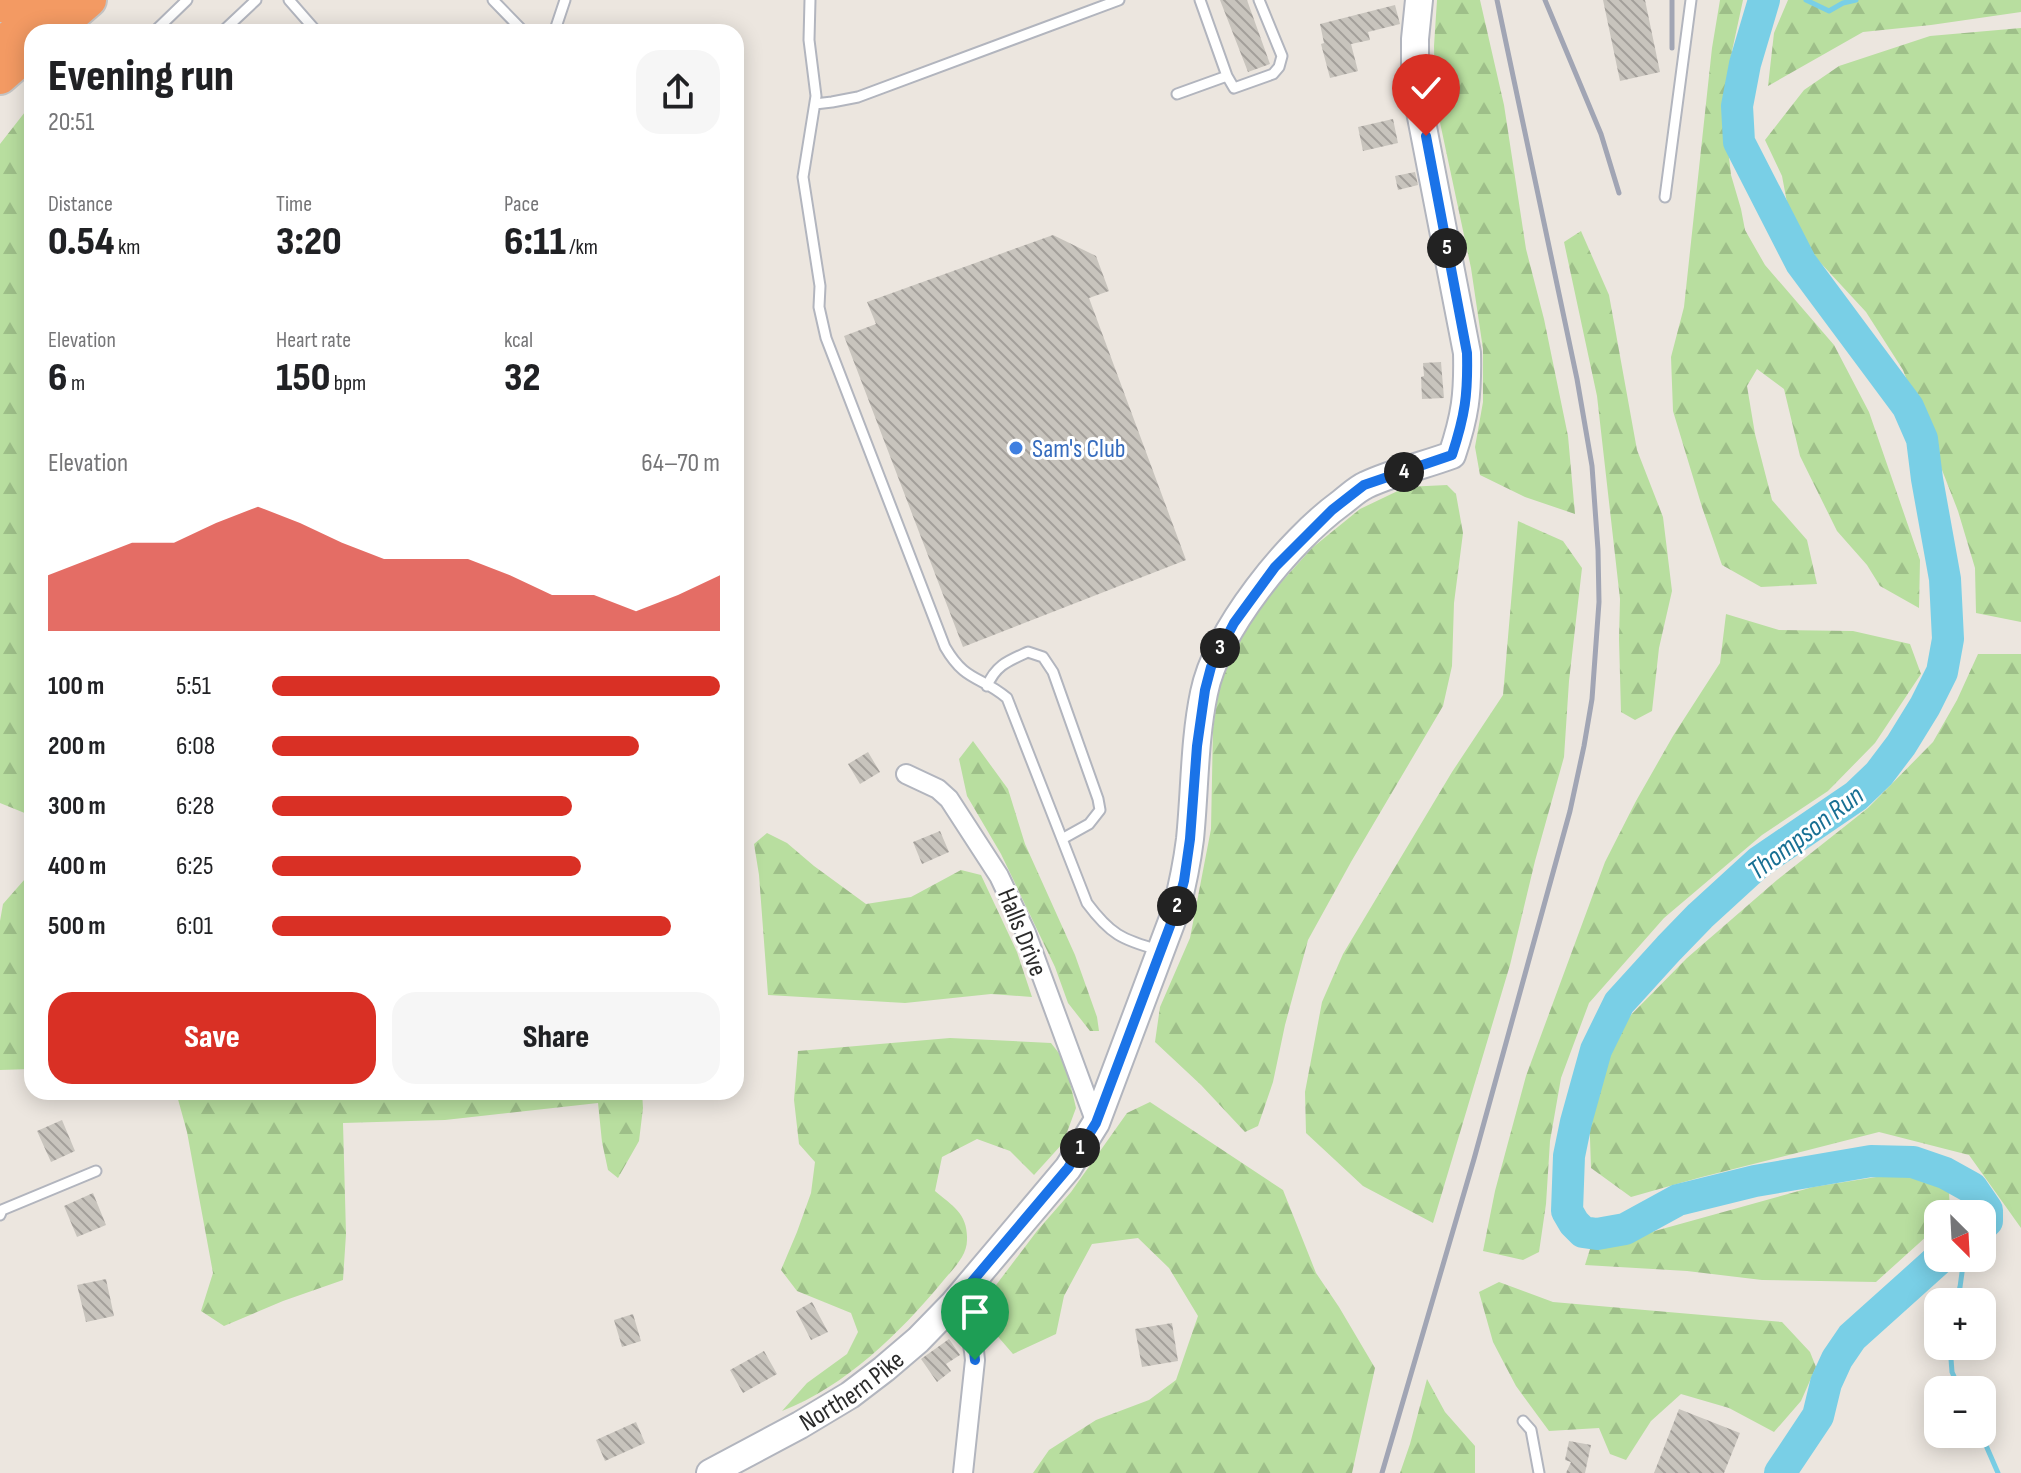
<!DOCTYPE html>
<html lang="en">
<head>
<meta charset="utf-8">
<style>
	:root { --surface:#fff; --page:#f6f6f6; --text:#202124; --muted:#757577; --accent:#d93025 }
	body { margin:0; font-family:"Sofia Sans Condensed",sans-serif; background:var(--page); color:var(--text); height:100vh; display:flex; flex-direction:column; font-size:30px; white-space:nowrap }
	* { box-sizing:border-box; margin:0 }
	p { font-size:26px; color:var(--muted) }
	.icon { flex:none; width:44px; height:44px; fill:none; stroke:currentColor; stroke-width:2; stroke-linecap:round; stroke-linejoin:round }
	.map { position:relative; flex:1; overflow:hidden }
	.side { position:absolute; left:24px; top:24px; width:720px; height:1076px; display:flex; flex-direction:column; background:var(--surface); border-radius:24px; box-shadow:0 4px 20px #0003 }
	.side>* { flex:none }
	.needle { width:52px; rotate:156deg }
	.controls { position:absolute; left:1924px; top:1200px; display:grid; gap:16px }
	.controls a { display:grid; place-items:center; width:72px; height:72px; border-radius:16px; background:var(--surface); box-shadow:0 4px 20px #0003; font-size:40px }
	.pin { position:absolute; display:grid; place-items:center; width:68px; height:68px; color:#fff; margin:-82px -34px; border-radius:50% 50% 50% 0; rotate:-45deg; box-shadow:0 0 8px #0007 }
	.pin .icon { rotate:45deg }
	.km { position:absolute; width:40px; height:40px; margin:-20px; border-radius:50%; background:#222; color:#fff; font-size:22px; line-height:40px; text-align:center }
	.round { display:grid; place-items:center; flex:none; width:84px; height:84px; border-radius:24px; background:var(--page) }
	.head { display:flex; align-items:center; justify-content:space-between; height:136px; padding:0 24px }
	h1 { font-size:44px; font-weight:800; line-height:60px }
	.figures { display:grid; grid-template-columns:repeat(3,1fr); gap:12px; height:136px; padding:8px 24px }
	.figures div { display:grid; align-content:center }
	.figures b { font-size:40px; font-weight:800 }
	.figures small { font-size:22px; font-weight:400 }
	.figures p { font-size:22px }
	.chart { height:224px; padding:16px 24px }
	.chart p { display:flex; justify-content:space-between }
	.chart svg { width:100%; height:144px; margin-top:8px; fill:var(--accent); opacity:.7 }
	.action { display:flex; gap:16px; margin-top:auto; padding:16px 24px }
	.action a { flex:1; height:92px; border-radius:24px; background:var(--accent); color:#fff; font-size:32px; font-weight:800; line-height:92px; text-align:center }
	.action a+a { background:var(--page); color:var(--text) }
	ul { padding:0 24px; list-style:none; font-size:26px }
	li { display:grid; grid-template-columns:128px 96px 1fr; align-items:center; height:60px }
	li i { height:20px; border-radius:10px; background:var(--accent) }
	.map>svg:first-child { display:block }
	.forest { fill:url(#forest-firs) }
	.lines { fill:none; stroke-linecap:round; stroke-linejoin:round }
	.stream { stroke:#79cfe6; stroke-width:5 }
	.river { stroke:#79cfe6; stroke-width:32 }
	.building { fill:url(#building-back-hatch) }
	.lane-casing { stroke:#b2b5be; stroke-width:13 }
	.street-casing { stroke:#b2b5be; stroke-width:22 }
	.secondary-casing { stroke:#b2b5be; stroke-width:30 }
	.highway-casing { stroke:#c4c4c4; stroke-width:38 }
	.lane { stroke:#fff; stroke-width:9 }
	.street { stroke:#fff; stroke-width:18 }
	.secondary { stroke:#fff; stroke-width:26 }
	.highway { stroke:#f39a63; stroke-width:34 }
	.rail { stroke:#a1a5b4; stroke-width:5 }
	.route-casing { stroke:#fff; stroke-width:16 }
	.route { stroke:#1a73e8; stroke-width:10 }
	.shop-dot { fill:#3f7fe0; stroke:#fff; stroke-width:3 }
	.labels { text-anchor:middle; stroke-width:6; stroke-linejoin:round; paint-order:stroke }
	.shop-label { font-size:26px; fill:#366cbe; stroke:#fff; text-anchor:start }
	.street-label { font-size:26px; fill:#2b2b2b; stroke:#fff }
	.water-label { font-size:28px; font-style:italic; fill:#176f93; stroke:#fff }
</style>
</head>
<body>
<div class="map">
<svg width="2021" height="1473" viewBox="0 0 2021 1473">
	<defs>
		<pattern id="forest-firs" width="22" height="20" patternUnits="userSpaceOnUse" patternTransform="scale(2)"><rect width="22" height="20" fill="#b8de9f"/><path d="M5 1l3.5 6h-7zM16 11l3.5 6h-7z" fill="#9ebf89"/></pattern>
		<pattern id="building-back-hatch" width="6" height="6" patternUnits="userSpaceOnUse" patternTransform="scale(2)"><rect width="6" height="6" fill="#c8c4bd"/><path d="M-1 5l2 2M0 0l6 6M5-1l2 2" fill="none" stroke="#a39f9a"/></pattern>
	</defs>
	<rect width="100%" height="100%" fill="#ece6df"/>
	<path class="forest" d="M1437,0H1480L1504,105L1526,249L1544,319L1568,436L1575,514L1525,497L1480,475L1475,447L1483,402V349L1471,268L1435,99L1434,46Z
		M1720,0H1743L1732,51L1725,122L1731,175L1741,209L1745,230L1765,265L1834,345L1869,412L1920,560L1919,608L1880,586L1867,565L1837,531L1800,456L1784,389L1757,369L1747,386L1755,434L1772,500L1807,540L1817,584L1761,587L1722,565L1702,507L1673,411L1671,357L1684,307L1712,48Z
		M1788,0H2021V12L1931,25L1863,32L1768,86L1774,33Z
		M2021,28V622L1976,613L1975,568L1958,511L1903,370L1866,312L1817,259L1789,213L1782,176L1765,140L1804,90L1839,66L1930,36Z
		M32,103V816L0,803V144Z
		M1581,231L1609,295L1637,450L1663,517L1672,591L1659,648L1652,711L1635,720L1621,712L1619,639L1620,599L1597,396L1564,242Z
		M1447,485L1456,494L1463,533L1454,603L1452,666L1443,706L1351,862L1308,940L1285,1025L1273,1082L1258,1126L1245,1132L1201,1085L1155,1042L1160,1007L1190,938L1211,829L1213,728L1221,675L1260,606L1312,548L1360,509L1406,487Z
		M1518,521L1563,541L1582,568L1569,681L1564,757L1535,861L1510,965L1433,1223L1363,1186L1306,1133L1305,1092L1322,1002L1343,954L1452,772L1503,695Z
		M1726,614L1779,630L1853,631L1910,644L1921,674L1875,743L1828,791L1762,835L1664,918L1589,1003L1561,1078L1550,1141L1546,1204L1539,1252L1523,1260L1483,1251L1495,1191L1526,1076L1605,862L1636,801L1673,736L1720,663Z
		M1978,654H2021V1228L1969,1155L1879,1132L1698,1178L1631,1197L1591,1168L1589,1109L1622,1024L1687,958L1777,880L1868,808L1933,742L1957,700Z
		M973,741L1008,789L1025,844L1075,955L1097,1017L1099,1031H1090L1068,1003L1055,967L1001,854L967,796L959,759Z
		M767,833L787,843L814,866L866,904L911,897L961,870L981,875L1017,952L1032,997L991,994L905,1003L768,995L759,875L754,844Z
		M32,871V1069L0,1070V921L3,904Z
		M950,1038L1051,1043L1065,1061L1076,1108L1063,1143L1034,1175L1010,1151L977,1139L942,1157L935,1191C953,1206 968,1214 967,1240C967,1256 953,1269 943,1281C899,1334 846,1386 782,1411L807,1383L847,1354L858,1332L851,1313L797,1291L781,1270L797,1232L811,1193L815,1162L799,1144L794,1100L798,1051Z
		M176,1092H642L643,1108L639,1141L618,1178L608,1170L602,1142L598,1103L445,1120L343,1123L346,1234L343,1280L283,1301L224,1326L201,1311L213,1273L187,1132Z
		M1150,1102L1283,1190L1316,1273L1339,1307L1375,1368L1352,1473H1033L1049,1450L1096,1420L1149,1400L1176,1380L1198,1316L1169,1268L1138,1238L1092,1244L1064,1296L1056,1334L1013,1354L987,1324L990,1293L1037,1231L1071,1192L1127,1113Z
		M1908,1172L1949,1191L1950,1214H1938V1226L1876,1282L1762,1280L1687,1271L1585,1265L1590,1249L1813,1187Z
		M1499,1282L1553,1302L1782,1322L1810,1352L1816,1367L1801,1401L1774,1432L1729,1408L1681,1394L1651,1421L1626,1460L1610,1454L1599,1428L1549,1431L1516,1386L1493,1342L1479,1292Z
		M1427,1379L1445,1412L1475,1446V1473H1400L1410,1444Z"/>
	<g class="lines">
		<path class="stream" d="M1806,0L1829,11L1843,3L1856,0
			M1956,1302L1960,1287L1964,1258
			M1950,1346L1952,1372L1960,1390
			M1981,1434L1998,1473"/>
		<path class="river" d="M1764,0L1745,64L1737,106L1739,142L1801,263L1908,407L1922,439L1927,479L1945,579L1948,639L1942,672L1925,706L1901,745L1879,774L1856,796L1759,862L1700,916L1669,948L1619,1003L1596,1050L1576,1122L1569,1156L1567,1211L1574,1223L1583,1232L1597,1234L1625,1229L1678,1200L1755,1181L1871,1161L1913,1162L1945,1173L1972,1188L1987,1210V1221L1982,1226
			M1780,1473L1818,1416L1826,1383L1837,1359L1852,1337L1940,1258"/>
	</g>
	<path class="building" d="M1220,0H1247L1270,64L1248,72Z
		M1603,0H1645L1660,72L1620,81Z
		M1395,5L1400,24L1368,32L1370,40L1351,44L1358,71L1330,78L1321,44L1324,43L1320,24Z
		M1393,119L1398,143L1363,151L1358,127Z
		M1415,172L1418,185L1398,190L1395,176Z
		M1053,235L1096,256L1109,291L1089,298L1186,560L963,647L844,336L876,324L867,302Z
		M1441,362L1444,398L1422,399L1421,377L1424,376L1423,363Z
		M868,752L880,772L860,784L848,764Z
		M940,831L949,852L922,864L913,842Z
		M62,1120L75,1151L51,1162L37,1131Z
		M93,1193L106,1225L77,1237L64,1206Z
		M106,1279L114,1316L86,1322L77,1285Z
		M812,1302L828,1332L811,1340L796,1311Z
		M633,1314L641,1341L622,1347L614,1320Z
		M1172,1323L1178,1361L1142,1367L1135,1329Z
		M949,1339L960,1355L946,1364L951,1371L937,1382L921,1359Z
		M764,1351L777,1374L743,1393L730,1370Z
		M1679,1409L1740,1433L1724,1473H1654Z
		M636,1422L645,1443L605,1461L596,1440Z
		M1569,1441L1591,1445L1585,1473H1566L1571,1462L1565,1460Z"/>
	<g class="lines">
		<g class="lane-casing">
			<path id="lane" d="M289,0L317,32
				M493,0L524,32
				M810,0L809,40L816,96L803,177L820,286L819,307L826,338L945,647C966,683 980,675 1007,698L1087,903C1110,934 1122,940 1159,950
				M154,32L187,0
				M222,32L256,0
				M551,32L556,27L565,0
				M1227,76L1234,88L1273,74L1279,67L1282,56L1259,0
				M1177,94L1227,76L1200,0
				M815,104L832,102L858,97L1119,0
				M1665,197L1691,0
				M987,686C996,665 1008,661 1028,652L1043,657L1053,672L1098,799L1100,810L1089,824L1062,839
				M0,1215L2,1210L96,1171
				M1523,1421L1531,1430L1539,1473"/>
		</g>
		<g class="street-casing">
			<path id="street" d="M906,774L938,789L949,799L999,876L1026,933L1096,1123
				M954,1303C969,1321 973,1338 975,1360L963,1473"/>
		</g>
		<g class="secondary-casing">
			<g id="secondary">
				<path id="s1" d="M710,1473L800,1425L850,1395L884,1369L918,1340L954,1303L1068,1168L1096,1123L1176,910C1182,887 1187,863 1190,839C1195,790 1194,741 1204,693C1217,629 1289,541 1341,503C1349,497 1357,489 1366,485C1391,473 1425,465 1452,455C1465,416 1468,395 1467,353L1415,86V39L1419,0"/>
			</g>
		</g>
		<g class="highway-casing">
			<path id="highway" d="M0,5L31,0
				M52,32L89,0
				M0,46L54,0
				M0,77L32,49"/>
		</g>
		<use href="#lane" class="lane"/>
		<use href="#street" class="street"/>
		<use href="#secondary" class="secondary"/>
		<use href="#highway" class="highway"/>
		<path class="rail" d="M1545,0L1601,134L1619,193
			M1672,48V0
			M1382,1473L1474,1159L1570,811L1584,746L1592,699L1599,602L1598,550L1592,466L1577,379L1497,0"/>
	</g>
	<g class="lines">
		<g class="route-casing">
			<path id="route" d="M975,1360C973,1338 969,1321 954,1303L1068,1168L1096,1123L1176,910L1184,881L1190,839L1197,746L1205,690L1211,667L1234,623L1275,567L1332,510L1364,485L1452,455C1465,415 1468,395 1467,353L1426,136"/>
		</g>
		<use href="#route" class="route"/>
	</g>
	<circle class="shop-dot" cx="1016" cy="448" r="8"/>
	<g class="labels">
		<g class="shop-label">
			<text x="1032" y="457">Sam's Club</text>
		</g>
		<g class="street-label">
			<text transform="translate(1023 932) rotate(68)" y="9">Halls Drive</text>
			<text dy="9" stroke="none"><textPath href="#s1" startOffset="164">Northern Pike</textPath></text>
		</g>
		<g class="water-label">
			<text transform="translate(1805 832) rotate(-37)" y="10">Thompson Run</text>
		</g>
	</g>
</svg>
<div class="controls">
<a><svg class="needle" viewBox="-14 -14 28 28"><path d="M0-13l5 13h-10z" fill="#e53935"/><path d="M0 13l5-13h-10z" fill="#757577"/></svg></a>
<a>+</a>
<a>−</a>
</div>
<div class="pin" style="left:975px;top:1360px;background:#1e9e55"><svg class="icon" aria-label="arrive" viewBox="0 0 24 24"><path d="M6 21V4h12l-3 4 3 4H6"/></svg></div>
<div class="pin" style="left:1426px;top:136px;background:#d93025"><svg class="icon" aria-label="check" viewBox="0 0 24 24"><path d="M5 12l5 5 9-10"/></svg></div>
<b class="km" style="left:1080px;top:1148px">1</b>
<b class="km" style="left:1177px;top:906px">2</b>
<b class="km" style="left:1220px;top:648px">3</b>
<b class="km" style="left:1404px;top:472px">4</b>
<b class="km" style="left:1447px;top:248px">5</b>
<section class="side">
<div class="head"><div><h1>Evening run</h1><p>20:51</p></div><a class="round"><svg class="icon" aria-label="share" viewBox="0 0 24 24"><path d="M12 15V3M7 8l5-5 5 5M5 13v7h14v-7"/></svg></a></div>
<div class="figures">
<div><p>Distance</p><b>0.54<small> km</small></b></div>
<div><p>Time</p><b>3:20</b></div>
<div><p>Pace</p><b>6:11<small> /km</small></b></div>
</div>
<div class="figures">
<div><p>Elevation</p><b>6<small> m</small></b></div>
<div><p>Heart rate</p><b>150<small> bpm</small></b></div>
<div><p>kcal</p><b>32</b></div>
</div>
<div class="chart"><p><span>Elevation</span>64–70 m</p>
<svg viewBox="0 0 160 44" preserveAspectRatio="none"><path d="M0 44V27L10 22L20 17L30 17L40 11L50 6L60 11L70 17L80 22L90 22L100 22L110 27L120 33L130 33L140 38L150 33L160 27V44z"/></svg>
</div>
<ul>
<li><b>100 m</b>5:51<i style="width:100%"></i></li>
<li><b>200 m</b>6:08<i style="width:82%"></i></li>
<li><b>300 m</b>6:28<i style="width:67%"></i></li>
<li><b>400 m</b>6:25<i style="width:69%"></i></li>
<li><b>500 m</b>6:01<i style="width:89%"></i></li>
</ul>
<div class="action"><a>Save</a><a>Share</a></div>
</section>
</div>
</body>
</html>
